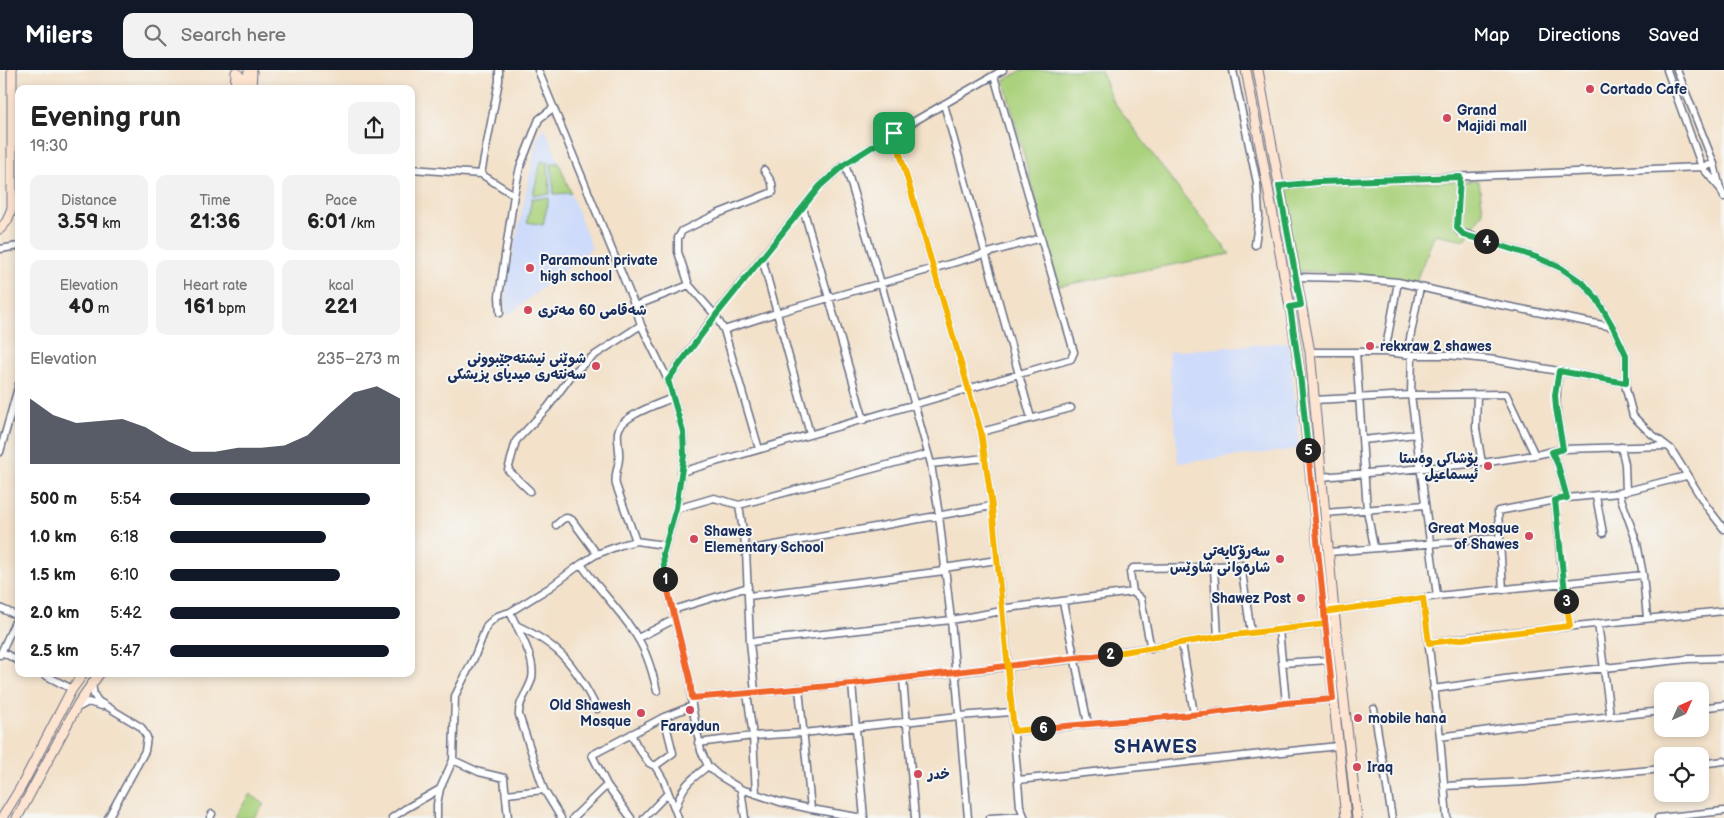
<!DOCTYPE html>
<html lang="en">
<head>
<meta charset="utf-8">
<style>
	:root { --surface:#fff; --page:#f2f2f2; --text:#222; --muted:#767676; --accent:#111827 }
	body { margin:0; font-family:"Balsamiq Sans","Playpen Sans Arabic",sans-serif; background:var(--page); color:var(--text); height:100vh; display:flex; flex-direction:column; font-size:19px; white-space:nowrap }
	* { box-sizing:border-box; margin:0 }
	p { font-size:16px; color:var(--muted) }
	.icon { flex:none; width:28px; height:28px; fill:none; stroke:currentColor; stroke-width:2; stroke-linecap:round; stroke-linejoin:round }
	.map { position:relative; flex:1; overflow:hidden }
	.side { position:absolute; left:15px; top:15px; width:400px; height:592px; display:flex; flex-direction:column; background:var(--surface); border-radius:10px; box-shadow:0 2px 8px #0003 }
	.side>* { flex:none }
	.needle { width:32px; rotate:45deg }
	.fabs { position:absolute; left:1654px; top:612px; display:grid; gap:10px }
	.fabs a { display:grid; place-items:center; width:55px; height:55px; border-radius:10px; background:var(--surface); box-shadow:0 2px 8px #0003; font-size:25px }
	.pin { position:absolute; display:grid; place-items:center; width:42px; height:42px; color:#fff; margin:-21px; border-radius:10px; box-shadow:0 2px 8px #0006 }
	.km { position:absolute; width:25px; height:25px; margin:-12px; border-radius:50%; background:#222; color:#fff; font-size:14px; line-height:25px; text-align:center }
	.round { display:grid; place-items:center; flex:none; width:52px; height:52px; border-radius:10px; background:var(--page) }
	.summary { display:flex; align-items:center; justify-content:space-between; height:85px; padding:0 15px }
	h1 { font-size:28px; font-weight:800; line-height:38px }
	.stats { display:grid; grid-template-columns:repeat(3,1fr); gap:8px; height:85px; padding:5px 15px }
	.stats div { display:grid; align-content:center; border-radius:10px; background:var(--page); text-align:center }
	.stats b { font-size:21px; font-weight:800 }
	.stats small { font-size:14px; font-weight:400 }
	.stats p { font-size:14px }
	.chart { height:140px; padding:10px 15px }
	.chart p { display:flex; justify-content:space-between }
	.chart svg { width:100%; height:90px; margin-top:5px; fill:var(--accent); opacity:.7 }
	ul { padding:0 15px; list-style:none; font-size:16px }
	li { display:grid; grid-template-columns:80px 60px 1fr; align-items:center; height:38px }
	li i { height:12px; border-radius:6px; background:var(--accent) }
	header { display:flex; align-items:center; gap:30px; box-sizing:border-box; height:70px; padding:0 25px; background:var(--accent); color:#fff }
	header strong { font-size:24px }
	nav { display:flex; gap:28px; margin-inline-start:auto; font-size:18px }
	.search { width:350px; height:45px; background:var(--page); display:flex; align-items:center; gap:12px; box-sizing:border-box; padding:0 18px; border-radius:10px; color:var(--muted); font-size:19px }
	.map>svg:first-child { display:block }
	.built { fill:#cedbfa }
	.green { fill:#aad27d; stroke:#62806e }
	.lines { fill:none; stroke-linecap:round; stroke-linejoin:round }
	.street-casing { stroke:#676d83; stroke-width:9 }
	.secondary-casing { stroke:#676d83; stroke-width:11 }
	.street { stroke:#fff; stroke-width:6 }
	.secondary { stroke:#fde4d1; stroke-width:9 }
	.split-1-casing { stroke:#fff; stroke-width:10 }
	.split-2-casing { stroke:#fff; stroke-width:10 }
	.split-3-casing { stroke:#fff; stroke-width:10 }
	.split-4-casing { stroke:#fff; stroke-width:10 }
	.split-5-casing { stroke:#fff; stroke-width:10 }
	.split-6-casing { stroke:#fff; stroke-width:10 }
	.split-7-casing { stroke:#fff; stroke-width:10 }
	.split-1 { stroke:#22a559; stroke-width:6 }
	.split-2 { stroke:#f0652b; stroke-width:6 }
	.split-3 { stroke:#f5b400; stroke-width:6 }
	.split-4 { stroke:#22a559; stroke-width:6 }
	.split-5 { stroke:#22a559; stroke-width:6 }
	.split-6 { stroke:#f0652b; stroke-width:6 }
	.split-7 { stroke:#f5b400; stroke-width:6 }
	.poi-dot { fill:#d1495b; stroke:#f6f6f2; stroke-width:2 }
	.labels { text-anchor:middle; stroke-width:4; stroke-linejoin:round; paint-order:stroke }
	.poi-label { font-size:14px; font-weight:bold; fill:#1b2f5e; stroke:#f6f6f2; text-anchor:start }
	.district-label { font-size:19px; font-weight:bold; letter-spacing:1px; fill:#1b2f5e; stroke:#f6f6f2 }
</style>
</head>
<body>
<header>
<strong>Milers</strong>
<div class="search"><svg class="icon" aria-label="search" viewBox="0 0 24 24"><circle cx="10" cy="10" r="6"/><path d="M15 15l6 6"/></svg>Search here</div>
<nav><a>Map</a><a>Directions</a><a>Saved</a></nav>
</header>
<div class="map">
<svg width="1724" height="748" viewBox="0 0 1724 748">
	<rect width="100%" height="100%" fill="#f6f6f2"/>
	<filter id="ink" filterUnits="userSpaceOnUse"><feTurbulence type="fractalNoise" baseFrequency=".02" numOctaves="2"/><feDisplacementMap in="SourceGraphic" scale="10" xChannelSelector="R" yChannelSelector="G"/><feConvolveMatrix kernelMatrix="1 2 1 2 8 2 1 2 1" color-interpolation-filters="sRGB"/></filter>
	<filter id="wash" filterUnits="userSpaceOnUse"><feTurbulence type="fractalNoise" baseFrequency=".0096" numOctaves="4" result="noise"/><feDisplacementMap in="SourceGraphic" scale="20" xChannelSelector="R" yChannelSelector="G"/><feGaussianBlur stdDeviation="1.12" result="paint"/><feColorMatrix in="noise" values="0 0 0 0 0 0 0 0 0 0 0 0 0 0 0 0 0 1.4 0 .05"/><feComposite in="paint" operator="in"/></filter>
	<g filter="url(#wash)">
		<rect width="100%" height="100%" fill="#f3e1c9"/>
		<path class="built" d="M545,57L592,178L510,244L505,239L507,211L538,65Z
			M1288,272L1298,350L1299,379L1178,393L1168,282Z"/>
		<path class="green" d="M1022,0H1101L1111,28L1177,117L1230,184L1059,216L1004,11Z
			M541,91L548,93L550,124L533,125Z
			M551,93H559L571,123L554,124Z
			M1479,111L1483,142L1465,170L1435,164L1415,213L1354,203L1295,201L1279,116Z
			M532,128H549L543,155L527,152Z
			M250,724L264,734L254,748H234Z"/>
	</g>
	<g filter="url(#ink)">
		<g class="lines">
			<g class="street-casing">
				<path id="street" d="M538,0L635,236L641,255L668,310L683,362L684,385L676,439L663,484L665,510L690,609L692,636L701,681L708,696L718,705L741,719L780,732L811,739L863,748
					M1233,0L1257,113L1259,146L1255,175
					M1667,0L1702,97L1719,117
					M1677,0L1714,94L1720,118L1724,127
					M944,34L1031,348
					M894,63L981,362L992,436L1008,596L1020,736L1024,746
					M845,94L881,213L931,394L939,445L951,550L968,748
					M411,99L481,104L514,125
					M481,104L499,11V0
					M1460,107L1457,158L1460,162L1536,187L1561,198L1584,214L1597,229L1613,257L1626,285V319L1633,346L1649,362L1671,379L1707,437L1724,459
					M1279,116L1318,112L1702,97L1714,94
					M803,138L864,350
					M0,179L19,176
					M762,188L810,364
					M1296,207L1349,208L1398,212L1485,232L1613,257
					M635,236L689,215
					M500,243L499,226L514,125L520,97L539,49L553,38
					M724,260L776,243L1041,168
					M1310,282H1385L1412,285H1447L1496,290L1626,313
					M1356,282L1367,440L1374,477
					M1385,282L1398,212
					M1407,284L1420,217
					M1412,285L1411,325L1437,526
					M1559,301C1554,332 1557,348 1563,379
					M668,310L715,245L820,116L845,94L894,63L1003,0
					M1477,325L1476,358L1482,393
					M1314,330L1411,325L1506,324L1535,385
					M981,362L1071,338
					M1363,370L1416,364
					M1621,377L1625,394L1626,422
					M759,379L724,260L715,245L689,215L678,182V168L682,161L717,144L773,122L772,113L764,100
					M0,382L19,314
					M1552,382L1558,395L1567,428
					M931,394L985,388
					M681,402L1071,289L1074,282L994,6
					M1321,407L1482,393L1535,385L1563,379L1667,376
					M530,421L508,400L516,371L548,337L574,302L592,287L641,255
					M1619,423L1637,473L1643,505L1647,548
					M1596,426L1603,463
					M1555,430L1563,513L1570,556
					M739,435L746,480L750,572L755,622
					M676,439L714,428L739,435L928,384
					M1325,443L1425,435
					M556,455C562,450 565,445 572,450L597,484
					M636,471L616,415C614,404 618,399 619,389C620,380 617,371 618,362C620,346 659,334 672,328
					M746,480L992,436
					M1329,482L1500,468
					M581,494C598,519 621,541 637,567C647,582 653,604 657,621
					M944,498L997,490
					M1503,520L1498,441L1567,428L1619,423L1686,406
					M1133,522L1130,502L1133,498L1215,497
					M749,526L944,501
					M1423,528L1440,667L1447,748
					M1063,532L1088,654
					M0,538L18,546
					M673,540L748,517
					M1330,541L1437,526L1643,505
					M510,542C518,560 536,589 532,608C529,621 518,631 519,645L544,720L561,748
					M1598,553L1610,645
					M516,555C561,576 575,595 597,639
					M1279,560L1286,633
					M1218,567L1214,498L1216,496L1241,495L1251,563
					M638,568L675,549
					M750,572L951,550L1002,541L1007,538L1133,522L1141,529L1151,579
					M1182,573L1194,644
					M1429,573L1486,565L1724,541
					M2,582L19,591
					M0,585L19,543
					M1282,593L1329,590
					M43,604L72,619
					M903,609L915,748
					M92,614L94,625L98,631L141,657L147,667L145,681L108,748
					M852,614L864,748
					M799,618L811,739
					M1433,619L1512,608L1688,589L1724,588
					M747,623L753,666L756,724
					M692,628L852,614L1074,589L1218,567L1335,553
					M77,638L88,632L102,636
					M1700,638L1724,635
					M1374,639L1392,748
					M1014,661L1212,643L1286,633L1333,629
					M631,664L637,676L649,693L655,696L664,711L678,748
					M1440,667L1518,656L1662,641
					M698,673L753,666L803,663L959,646L1011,642
					M453,690L479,702L504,708L508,748
					M1700,694L1724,691
					M655,696L673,683L664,647
					M1018,710C1124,698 1231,687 1338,676
					M1444,716L1525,712L1662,699
					M741,719L745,748
					M506,724L544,720
					M676,738C683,714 689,711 708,696
					M210,748L212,744
					M392,748L405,739L440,719L453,690L455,626L474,588L487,555L497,546L510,542L549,518L581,494L597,484L621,475L636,471L664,475
					M437,748V734L440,719
					M573,748L607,715
					M631,748L607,715L592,685L664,647L692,636
					M644,748L668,723
					M990,748L1024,746L1025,748
					M1658,748L1724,741"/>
			</g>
			<g class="secondary-casing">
				<path id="secondary" d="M1246,0L1290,237L1300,304L1346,748
					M1258,0L1310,282L1334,541L1357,748
					M236,2L242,9L245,10L248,7L249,0
					M235,19L236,2
					M251,19L252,2
					M0,159L7,151L12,138V0
					M2,748L21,717L72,619L83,604
					M17,748L78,634L99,604"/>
			</g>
			<use href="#street" class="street"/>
			<use href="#secondary" class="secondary"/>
		</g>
	</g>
	<g class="lines" filter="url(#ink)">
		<g class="split-1-casing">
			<path id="split-1" d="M665,509L663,484L676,438L684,385L683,362L668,310L716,245L820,116L845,94L894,63"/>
		</g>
		<g class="split-2-casing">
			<path id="split-2" d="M665,509L690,609L692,628L852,614L1110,584"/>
		</g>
		<g class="split-3-casing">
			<path id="split-3" d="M1110,584L1218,567L1325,554L1324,542L1423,528L1429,573L1570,556L1566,531"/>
		</g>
		<g class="split-4-casing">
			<path id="split-4" d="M1486,171L1536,187L1561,198L1584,214L1597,229L1613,257L1626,285V313L1559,301L1555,325L1556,338L1563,379L1552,382L1558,395L1567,428L1555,430L1566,531"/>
		</g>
		<g class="split-5-casing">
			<path id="split-5" d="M1308,380L1300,304L1290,237L1301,235L1279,116L1318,112L1460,107L1457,158L1464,165L1486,171"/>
		</g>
		<g class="split-6-casing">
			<path id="split-6" d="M1043,658L1212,643L1286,633L1333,629L1308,380"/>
		</g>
		<g class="split-7-casing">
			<path id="split-7" d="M894,63L981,362L992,436L1014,661L1043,658"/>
		</g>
		<use href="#split-1" class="split-1"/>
		<use href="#split-2" class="split-2"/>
		<use href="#split-3" class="split-3"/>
		<use href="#split-4" class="split-4"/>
		<use href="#split-5" class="split-5"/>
		<use href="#split-6" class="split-6"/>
		<use href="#split-7" class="split-7"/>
	</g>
	<g class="poi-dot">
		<circle cx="1590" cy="19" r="5"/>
		<circle cx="1447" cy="48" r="5"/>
		<circle cx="530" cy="198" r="5"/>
		<circle cx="528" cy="240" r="5"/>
		<circle cx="1370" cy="276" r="5"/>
		<circle cx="596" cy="296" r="5"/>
		<circle cx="1488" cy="396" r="5"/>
		<circle cx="1529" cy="466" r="5"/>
		<circle cx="694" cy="469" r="5"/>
		<circle cx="1280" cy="489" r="5"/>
		<circle cx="1301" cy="528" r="5"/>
		<circle cx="690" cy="640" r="5"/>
		<circle cx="641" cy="643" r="5"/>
		<circle cx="1358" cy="648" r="5"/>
		<circle cx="1357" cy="697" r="5"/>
		<circle cx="918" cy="704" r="5"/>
	</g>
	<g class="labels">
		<g class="poi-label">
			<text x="1600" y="24">Cortado Cafe</text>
			<text x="1457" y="45">Grand<tspan x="1457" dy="16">Majidi mall</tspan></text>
			<text x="540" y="195">Paramount private<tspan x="540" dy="16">high school</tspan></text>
			<text x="538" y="245">شەقامی 60 مەتری</text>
			<text x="1380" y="281">rekxraw 2 shawes</text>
			<text x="586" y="293" text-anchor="end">شوێنی نیشتەجێبوونی<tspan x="586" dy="16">سەنتەری میدیای پزیشکی</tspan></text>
			<text x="1478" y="393" text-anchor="end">پۆشاکی وەستا<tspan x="1478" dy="16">ئیسماعیل</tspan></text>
			<text x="1519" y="463" text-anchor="end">Great Mosque<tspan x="1519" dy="16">of Shawes</tspan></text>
			<text x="704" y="466">Shawes<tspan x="704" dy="16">Elementary School</tspan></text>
			<text x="1270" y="486" text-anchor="end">سەرۆکایەتی<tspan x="1270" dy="16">شارەوانی شاوێس</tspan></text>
			<text x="1291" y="533" text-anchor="end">Shawez Post</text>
			<text x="631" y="640" text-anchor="end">Old Shawesh<tspan x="631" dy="16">Mosque</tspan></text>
			<text x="1368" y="653">mobile hana</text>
			<text x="690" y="661" text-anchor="middle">Faraydun</text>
			<text x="1367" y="702">Iraq</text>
			<text x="928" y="709">خدر</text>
		</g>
		<g class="district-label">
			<text x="1156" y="683">SHAWES</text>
		</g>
	</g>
</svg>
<div class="fabs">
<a><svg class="needle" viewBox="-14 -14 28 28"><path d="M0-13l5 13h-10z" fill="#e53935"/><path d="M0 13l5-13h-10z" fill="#767676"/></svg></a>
<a><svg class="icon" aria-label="locate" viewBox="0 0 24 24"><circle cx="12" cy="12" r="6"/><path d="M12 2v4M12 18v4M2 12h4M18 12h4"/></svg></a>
</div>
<div class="pin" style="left:894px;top:63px;background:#1e9e55"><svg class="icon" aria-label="arrive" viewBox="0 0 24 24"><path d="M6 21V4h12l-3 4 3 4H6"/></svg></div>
<b class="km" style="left:665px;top:509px">1</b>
<b class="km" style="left:1110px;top:584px">2</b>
<b class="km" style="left:1566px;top:531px">3</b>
<b class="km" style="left:1486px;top:171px">4</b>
<b class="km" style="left:1308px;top:380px">5</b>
<b class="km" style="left:1043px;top:658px">6</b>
<section class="side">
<div class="summary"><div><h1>Evening run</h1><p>19:30</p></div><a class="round"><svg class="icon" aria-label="share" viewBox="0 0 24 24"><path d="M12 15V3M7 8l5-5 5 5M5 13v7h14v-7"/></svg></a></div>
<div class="stats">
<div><p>Distance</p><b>3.59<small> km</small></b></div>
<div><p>Time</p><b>21:36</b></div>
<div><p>Pace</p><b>6:01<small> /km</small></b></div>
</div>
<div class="stats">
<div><p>Elevation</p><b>40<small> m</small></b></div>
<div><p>Heart rate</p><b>161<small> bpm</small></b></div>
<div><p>kcal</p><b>221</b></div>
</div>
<div class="chart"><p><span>Elevation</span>235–273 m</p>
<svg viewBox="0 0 160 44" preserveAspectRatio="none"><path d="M0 44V12L10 20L20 24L30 23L40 22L50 26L60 33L70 38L80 38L90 36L100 36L110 35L120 30L130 19L140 9L150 6L160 12V44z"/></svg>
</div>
<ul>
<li><b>500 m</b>5:54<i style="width:87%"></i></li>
<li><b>1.0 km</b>6:18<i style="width:68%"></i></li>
<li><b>1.5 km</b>6:10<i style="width:74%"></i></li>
<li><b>2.0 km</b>5:42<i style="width:100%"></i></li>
<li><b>2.5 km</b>5:47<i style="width:95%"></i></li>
</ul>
</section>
</div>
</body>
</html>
